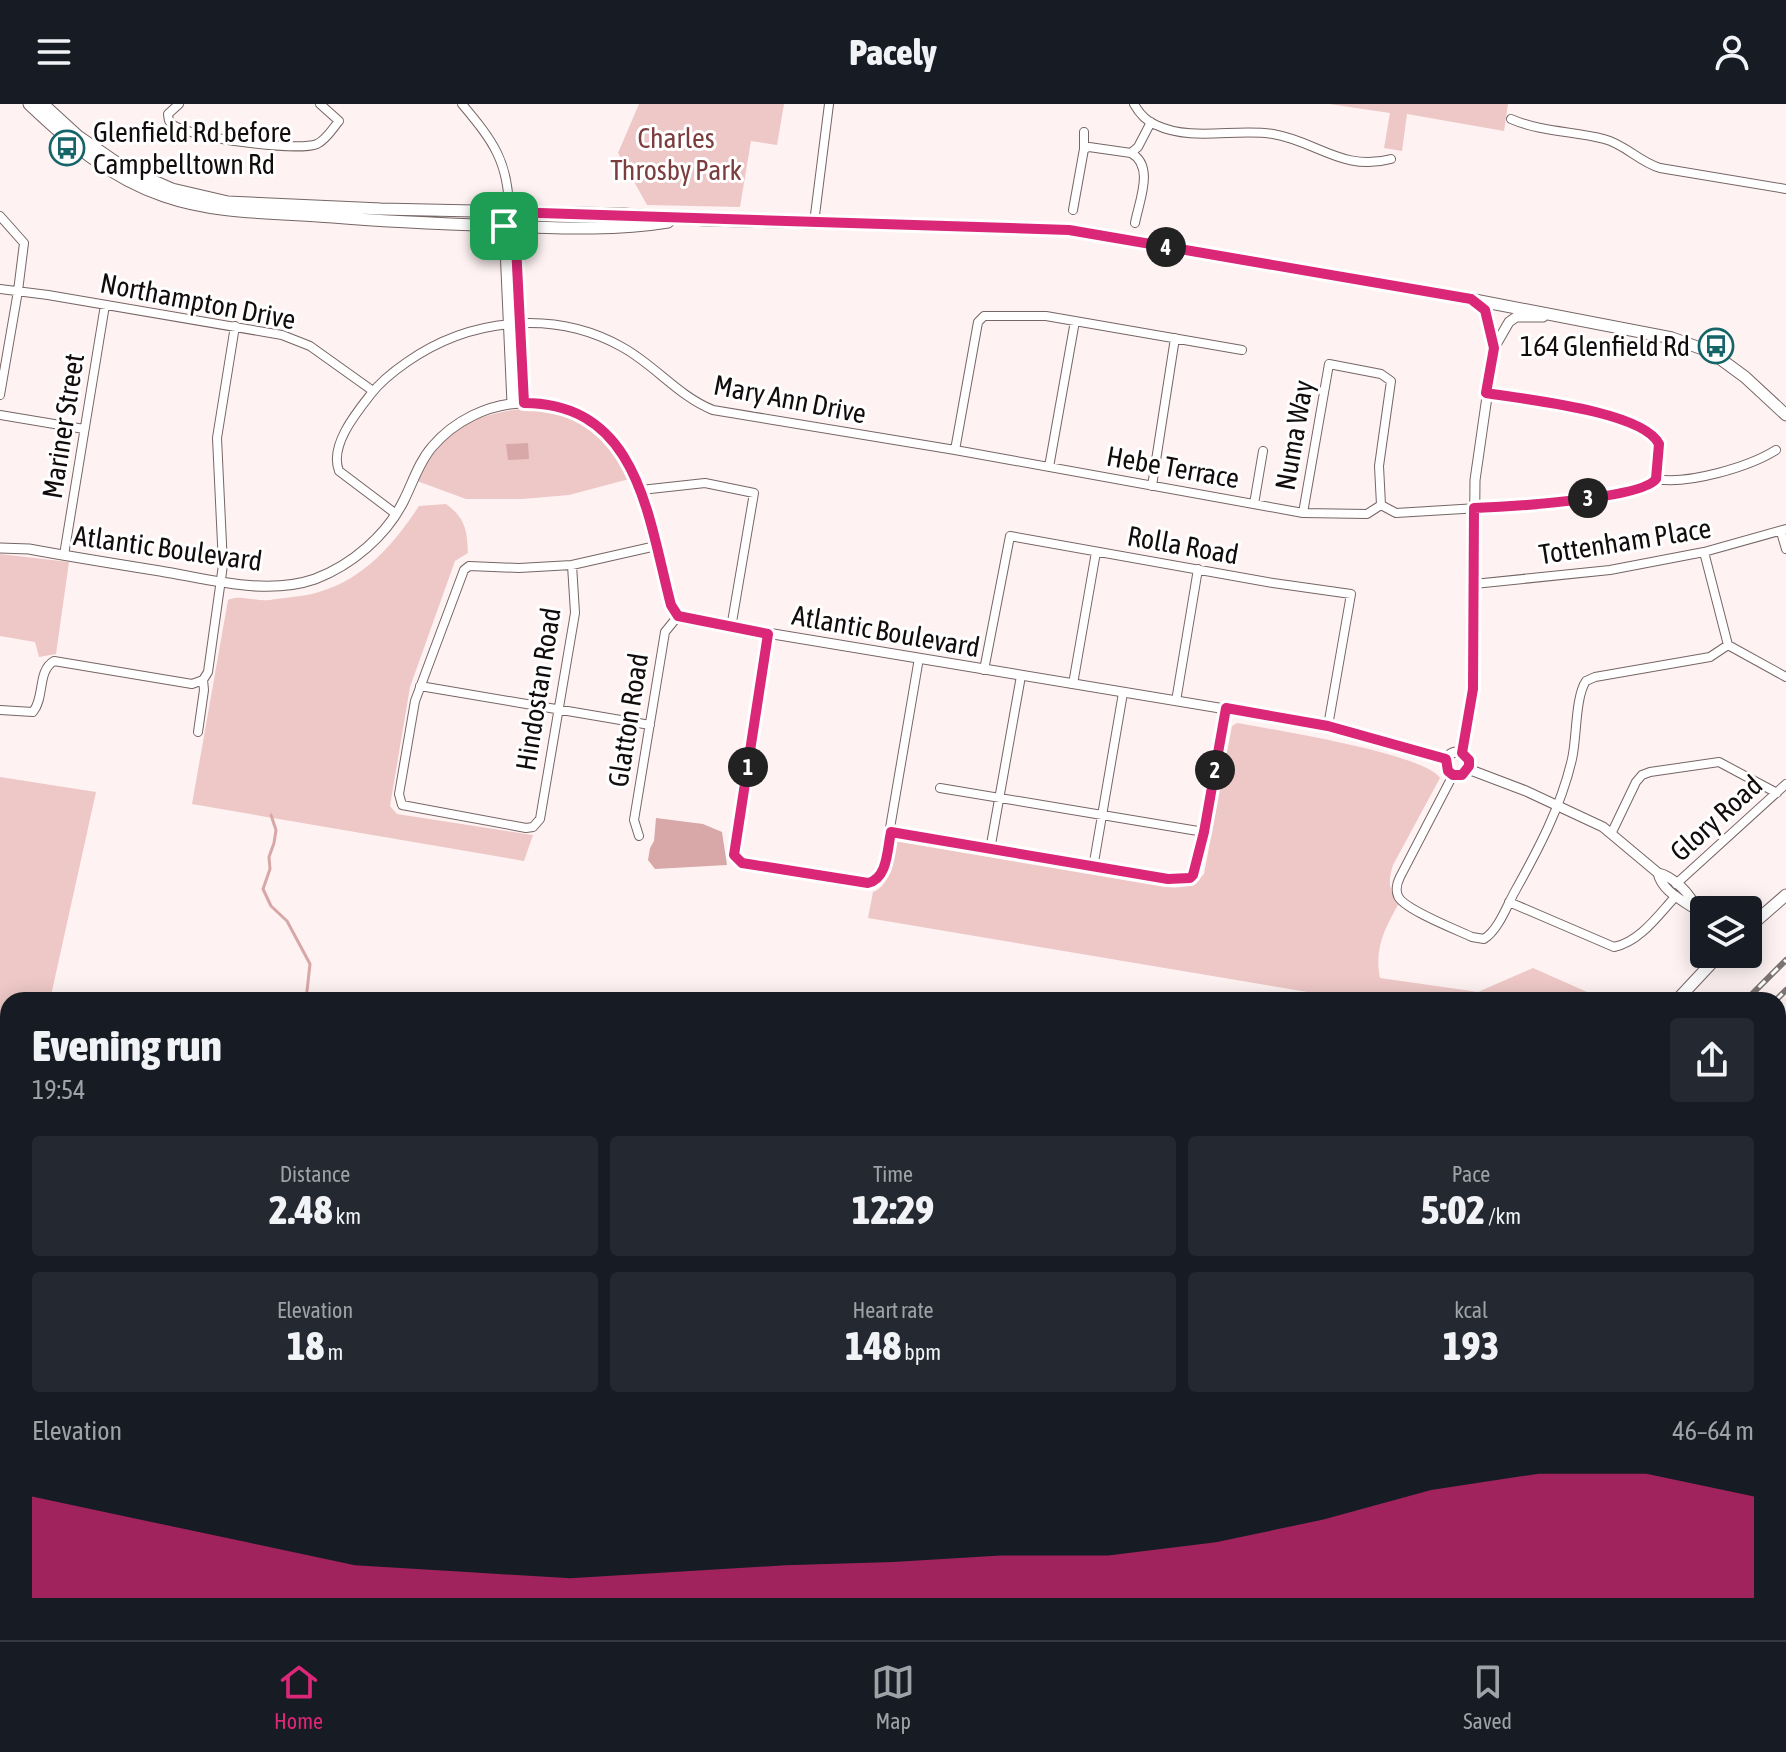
<!DOCTYPE html>
<html lang="en">
<head>
<meta charset="utf-8">
<style>
	:root { --surface:#171b24; --page:#242831; --text:#f1f3f6; --muted:#9ea1a6; --line:#363941; --accent:#db2777 }
	body { margin:0; font-family:"Asap Condensed",sans-serif; background:var(--page); color:var(--text); height:100vh; display:flex; flex-direction:column; font-size:30px; white-space:nowrap }
	* { box-sizing:border-box; margin:0 }
	p { font-size:26px; color:var(--muted) }
	.icon { flex:none; width:44px; height:44px; fill:none; stroke:currentColor; stroke-width:2; stroke-linecap:round; stroke-linejoin:round }
	.map { position:relative; flex:1; overflow:hidden }
	.panel { position:absolute; left:0px; top:888px; width:1786px; height:648px; display:flex; flex-direction:column; background:var(--surface); border-radius:24px 24px 0 0; box-shadow:0 4px 20px #0003 }
	.panel>* { flex:none }
	.tools { position:absolute; left:1690px; top:792px; display:grid; gap:16px }
	.tools a { display:grid; place-items:center; width:72px; height:72px; border-radius:8px; background:var(--surface); box-shadow:0 4px 20px #0003; font-size:40px }
	.pin { position:absolute; display:grid; place-items:center; width:68px; height:68px; color:#fff; margin:-34px; border-radius:16px; box-shadow:0 4px 12px #0006 }
	.km { position:absolute; width:40px; height:40px; margin:-20px; border-radius:50%; background:#222; color:#fff; font-size:22px; line-height:40px; text-align:center }
	.round { display:grid; place-items:center; flex:none; width:84px; height:84px; border-radius:8px; background:var(--page) }
	.headline { display:flex; align-items:center; justify-content:space-between; height:136px; padding:0 32px }
	h1 { font-size:44px; font-weight:800; line-height:60px }
	.metrics { display:grid; grid-template-columns:repeat(3,1fr); gap:12px; height:136px; padding:8px 32px }
	.metrics div { display:grid; align-content:center; border-radius:8px; background:var(--page); text-align:center }
	.metrics b { font-size:40px; font-weight:800 }
	.metrics small { font-size:22px; font-weight:400 }
	.metrics p { font-size:22px }
	.chart { height:224px; padding:16px 32px }
	.chart p { display:flex; justify-content:space-between }
	.chart svg { width:100%; height:144px; margin-top:8px; fill:var(--accent); opacity:.7 }
	header { display:flex; justify-content:space-between; align-items:center; height:104px; padding:0 32px; background:var(--surface); font-size:36px; font-weight:800 }
	.tabs { display:flex; justify-content:space-around; align-items:center; height:112px; border-top:2px solid var(--line); background:var(--surface); font-size:22px; color:var(--muted) }
	.tabs a { display:grid; justify-items:center; gap:4px }
	.tabs .active { color:var(--accent) }
	.map>svg:first-child { display:block }
	.built { fill:#fee2e1 }
	.green { fill:#eec8c7 }
	.water { fill:#d8a8a8 }
	.lines { fill:none; stroke-linecap:round; stroke-linejoin:round }
	.stream { stroke:#d8a8a8; stroke-width:3 }
	.minor-casing { stroke:#766665; stroke-width:10 }
	.tertiary-casing { stroke:#766665; stroke-width:11 }
	.secondary-casing { stroke:#766665; stroke-width:13 }
	.minor { stroke:#fff; stroke-width:8 }
	.tertiary { stroke:#fff; stroke-width:9 }
	.secondary { stroke:#fff; stroke-width:11 }
	.rail-casing { stroke:#7c7373; stroke-width:6 }
	.rail { stroke:#fff; stroke-width:3; stroke-dasharray:9; stroke-linecap:butt }
	.route-casing { stroke:#fff; stroke-width:16 }
	.route { stroke:#db2777; stroke-width:10 }
	.labels { text-anchor:middle; stroke-width:6; stroke-linejoin:round; paint-order:stroke }
	.poi-label { font-size:28px; fill:#120c0c; stroke:#fff; text-anchor:start }
	.park-label { font-size:28px; fill:#7c3d3f; stroke:#fff }
	.street-label { font-size:28px; fill:#120c0c; stroke:#fff }
</style>
</head>
<body>
<header><svg class="icon" aria-label="menu" viewBox="0 0 24 24"><path d="M4 6h16M4 12h16M4 18h16"/></svg>Pacely<svg class="icon" aria-label="person" viewBox="0 0 24 24"><circle cx="12" cy="8" r="4"/><path d="M4 21q1-7 8-7t8 7"/></svg></header>
<div class="map">
<svg width="1786" height="1536" viewBox="0 0 1786 1536">
	<rect width="100%" height="100%" fill="#fef2f2"/>
	<path class="built" d="M301,1528H980L1006,1536H299Z"/>
	<path class="green" d="M639,0H784L777,41L751,37L740,103L647,101L618,49Z
		M1329,0H1508L1504,27L1407,10L1402,47L1384,44L1390,9Z
		M531,304C558,307 589,315 608,336C618,347 625,362 633,374L569,391L522,395H466L417,377C444,324 474,309 531,304Z
		M446,400C465,414 467,425 468,449L455,457L410,583L390,702L397,710L533,731L524,757L192,700L228,496C240,490 256,498 270,496C286,493 303,493 319,488C364,475 394,440 419,402Z
		M0,450L69,458L56,550L39,553L35,538L0,532Z
		M1237,619C1270,625 1426,650 1440,674L1393,761C1388,778 1388,785 1399,799C1385,824 1374,844 1380,874L1478,888L1533,864L1605,896H1355L868,814L873,788C892,781 890,755 894,737L1165,783C1183,784 1192,784 1204,770L1232,622Z
		M0,673L96,688L50,896H8V933L0,931Z
		M8,1093V1246L2,1249L0,1120Z
		M0,1272L8,1273V1474L0,1472Z"/>
	<path class="water" d="M528,339L529,355L508,356L506,340Z
		M656,714L703,720L722,728L727,761L655,765L648,756L650,744L654,737Z"/>
	<g class="lines">
		<path class="stream" d="M271,711L276,726L274,739L269,753L270,765L263,785L271,802L287,817L310,860L306,896"/>
		<g class="minor-casing">
			<path id="minor" d="M179,0L168,10C169,17 168,17 173,21C193,34 296,48 317,40C326,36 333,24 339,17L320,0
				M462,0C493,37 509,58 509,108
				M1134,0C1139,9 1146,17 1156,21C1192,38 1235,24 1273,30C1316,37 1343,68 1391,55
				M1511,15C1541,28 1573,27 1604,35C1625,40 1639,58 1660,64L1786,85
				M1084,45V28
				M1131,49C1155,62 1139,97 1135,119
				M1073,106L1084,45L1089,43L1131,49L1138,43L1151,18
				M0,112L24,139L18,187L0,291
				M814,119L829,0
				M0,185L48,191L282,231L310,242L373,287
				M0,311L84,325
				M955,346L1303,409L1367,410L1381,401
				M1049,363L1075,217
				M1656,375C1687,381 1749,363 1776,346
				M1152,382L1175,234
				M641,386L705,379L754,389L731,524
				M1254,400L1263,347
				M1303,409L1329,260L1381,270L1391,277L1379,362L1381,401L1396,409L1528,401L1646,384L1656,375L1659,340C1643,307 1522,295 1486,289
				M396,410L339,367C329,342 356,309 371,290C381,277 394,267 407,258C470,214 554,205 622,243C655,261 678,292 713,306L955,346L978,218L984,212H1046L1242,246
				M1781,428L1786,445
				M1704,448L1728,541L1786,573
				M64,451L105,201
				M572,461L575,509L540,715L533,723L526,724L402,701L399,690L415,597L464,466L469,462L519,464L572,461L656,442
				M1474,480L1610,466L1704,448L1786,425
				M768,530L734,751L742,759L868,779L876,777L882,771L919,554
				M984,566L1010,432L1273,479L1351,490L1328,622
				M1073,580L1096,448
				M420,582L650,621
				M1176,597L1198,465
				M0,606L33,608C45,593 37,567 54,557L192,580L203,576
				M198,628L204,586L203,576L208,568L223,461L217,334L235,222
				M1453,671L1400,773C1397,779 1395,785 1398,792C1403,805 1457,826 1472,833L1484,835C1498,826 1506,804 1514,789C1538,746 1561,703 1572,655C1577,634 1575,593 1586,577L1595,573L1710,553L1728,541
				M940,684L1204,728
				M891,728L1168,775L1190,774L1193,771L1204,728L1226,604
				M1612,728L1636,678L1642,671L1650,668L1719,658L1777,689
				M639,732L634,716L665,528L678,512
				M990,746L1021,572
				M1093,764L1123,589
				M1676,780L1786,680
				M1509,798L1614,843C1640,838 1659,810 1676,792
				M1401,1528L1409,1536
				M1137,1536L1145,1528
				M1490,1536L1498,1528
				M1777,1536L1786,1527"/>
		</g>
		<g class="tertiary-casing">
			<path id="tertiary" d="M509,108L515,120L524,299
				M509,108L504,122L512,299
				M1471,196L1485,206L1494,244
				M0,444L29,445C72,453 116,460 160,467C209,475 266,492 315,475C352,461 387,431 404,396C413,378 419,358 432,343C454,317 488,300 522,299C639,297 648,414 671,501L678,512L683,515L1328,622L1446,655
				M1445 660a12 12 0 1 1 24 0a12 12 0 1 1-24 0Z
				M1462,649L1473,585L1475,376L1494,244L1509,218L1516,213H1543
				M1468,665L1526,687L1603,723L1658,769C1672,772 1692,790 1695,804
				M1658,769C1663,791 1690,799 1704,812
				M1778,994L1786,986
				M1265,1536L1273,1528"/>
		</g>
		<g class="secondary-casing">
			<path id="secondary" d="M29,0C69,38 110,74 164,92C219,111 276,108 333,113C390,118 446,120 503,122C559,124 613,127 668,118
				M43,0L78,32L126,65L172,85L228,98L381,105L624,110L705,116L1069,126L1449,191L1672,234L1711,248L1745,273L1786,311
				M1748,824L1786,791
				M1677,896L1720,850
				M1778,1003L1786,1007"/>
		</g>
		<use href="#minor" class="minor"/>
		<use href="#tertiary" class="tertiary"/>
		<use href="#secondary" class="secondary"/>
		<g class="rail-casing">
			<path id="rail" d="M1746,896L1786,856
				M1776,896L1786,886
				M1778,927L1786,919
				M1778,964L1786,956
				M1194,1536L1201,1528
				M1226,1536L1233,1528"/>
		</g>
		<use href="#rail" class="rail"/>
	</g>
	<g class="lines">
		<g class="route-casing">
			<path id="route" d="M509,108L1069,126L1471,195L1485,206L1494,244L1486,289C1522,295 1643,307 1659,340L1656,375C1642,395 1504,403 1474,404L1473,585L1462,649L1469,656V662L1462,671H1453L1448,667L1446,655L1328,622L1226,604L1204,728L1193,771L1190,774L1168,775L891,728C887,746 888,774 868,779L742,759L734,751L768,530L678,512L671,501C648,414 639,299 524,299L515,122H504Z"/>
		</g>
		<use href="#route" class="route"/>
	</g>
	<defs>
		<g id="bus-ring" transform="scale(1.8)"><circle r="9.5" fill="#fff" stroke="#156568" stroke-width="1.5"/><path d="M-5-6H5V4H4V6H2V4H-2V6H-4V4H-5ZM-3.5-4V0h7V-4ZM-3.5 1.2v1.5H-2V1.2ZM2 1.2v1.5H3.5V1.2Z" fill="#156568"/></g>
	</defs>
	<g fill-rule="evenodd">
		<use href="#bus-ring" x="67" y="44"/>
		<use href="#bus-ring" x="1716" y="242"/>
	</g>
	<g class="labels">
		<g class="poi-label">
			<text x="93" y="38">Glenfield Rd before<tspan x="93" dy="32">Campbelltown Rd</tspan></text>
			<text x="1690" y="252" text-anchor="end">164 Glenfield Rd</text>
		</g>
		<g class="park-label">
			<text x="676" y="44">Charles<tspan x="676" dy="32">Throsby Park</tspan></text>
		</g>
		<g class="street-label">
			<text transform="translate(198 197) rotate(11)" y="10">Northampton Drive</text>
			<text transform="translate(790 295) rotate(11)" y="10">Mary Ann Drive</text>
			<text transform="translate(63 322) rotate(-81)" y="10">Mariner Street</text>
			<text transform="translate(1294 331) rotate(-80)" y="10">Numa Way</text>
			<text transform="translate(1173 363) rotate(10)" y="10">Hebe Terrace</text>
			<text transform="translate(1625 437) rotate(-9)" y="10">Tottenham Place</text>
			<text transform="translate(1183 441) rotate(10)" y="10">Rolla Road</text>
			<text transform="translate(168 444) rotate(8)" y="10">Atlantic Boulevard</text>
			<text transform="translate(886 527) rotate(10)" y="10">Atlantic Boulevard</text>
			<text transform="translate(538 585) rotate(-81)" y="10">Hindostan Road</text>
			<text transform="translate(628 616) rotate(-81)" y="10">Glatton Road</text>
			<text transform="translate(1716 714) rotate(-42)" y="10">Glory Road</text>
		</g>
	</g>
</svg>
<div class="tools">
<a><svg class="icon" aria-label="layers" viewBox="0 0 24 24"><path d="M12 4l9 5-9 5-9-5zM3 14l9 5 9-5"/></svg></a>
</div>
<div class="pin" style="left:504px;top:122px;background:#1e9e55"><svg class="icon" aria-label="arrive" viewBox="0 0 24 24"><path d="M6 21V4h12l-3 4 3 4H6"/></svg></div>
<b class="km" style="left:748px;top:663px">1</b>
<b class="km" style="left:1215px;top:666px">2</b>
<b class="km" style="left:1588px;top:394px">3</b>
<b class="km" style="left:1166px;top:143px">4</b>
<section class="panel">
<div class="headline"><div><h1>Evening run</h1><p>19:54</p></div><a class="round"><svg class="icon" aria-label="share" viewBox="0 0 24 24"><path d="M12 15V3M7 8l5-5 5 5M5 13v7h14v-7"/></svg></a></div>
<div class="metrics">
<div><p>Distance</p><b>2.48<small> km</small></b></div>
<div><p>Time</p><b>12:29</b></div>
<div><p>Pace</p><b>5:02<small> /km</small></b></div>
</div>
<div class="metrics">
<div><p>Elevation</p><b>18<small> m</small></b></div>
<div><p>Heart rate</p><b>148<small> bpm</small></b></div>
<div><p>kcal</p><b>193</b></div>
</div>
<div class="chart"><p><span>Elevation</span>46–64 m</p>
<svg viewBox="0 0 160 44" preserveAspectRatio="none"><path d="M0 44V13L10 20L20 27L30 34L40 36L50 38L60 36L70 34L80 33L90 31L100 31L110 27L120 20L130 11L140 6L150 6L160 13V44z"/></svg>
</div>
</section>
</div>
<nav class="tabs">
<a class="active"><svg class="icon" aria-label="home" viewBox="0 0 24 24"><path d="M3 11l9-7 9 7M6 9v11h12V9"/></svg>Home</a>
<a><svg class="icon" aria-label="map" viewBox="0 0 24 24"><path d="M3 6l6-2 6 2 6-2v14l-6 2-6-2-6 2zM9 4v14M15 6v14"/></svg>Map</a>
<a><svg class="icon" aria-label="saved" viewBox="0 0 24 24"><path d="M7 4h10v16l-5-4-5 4z"/></svg>Saved</a>
</nav>
</body>
</html>
